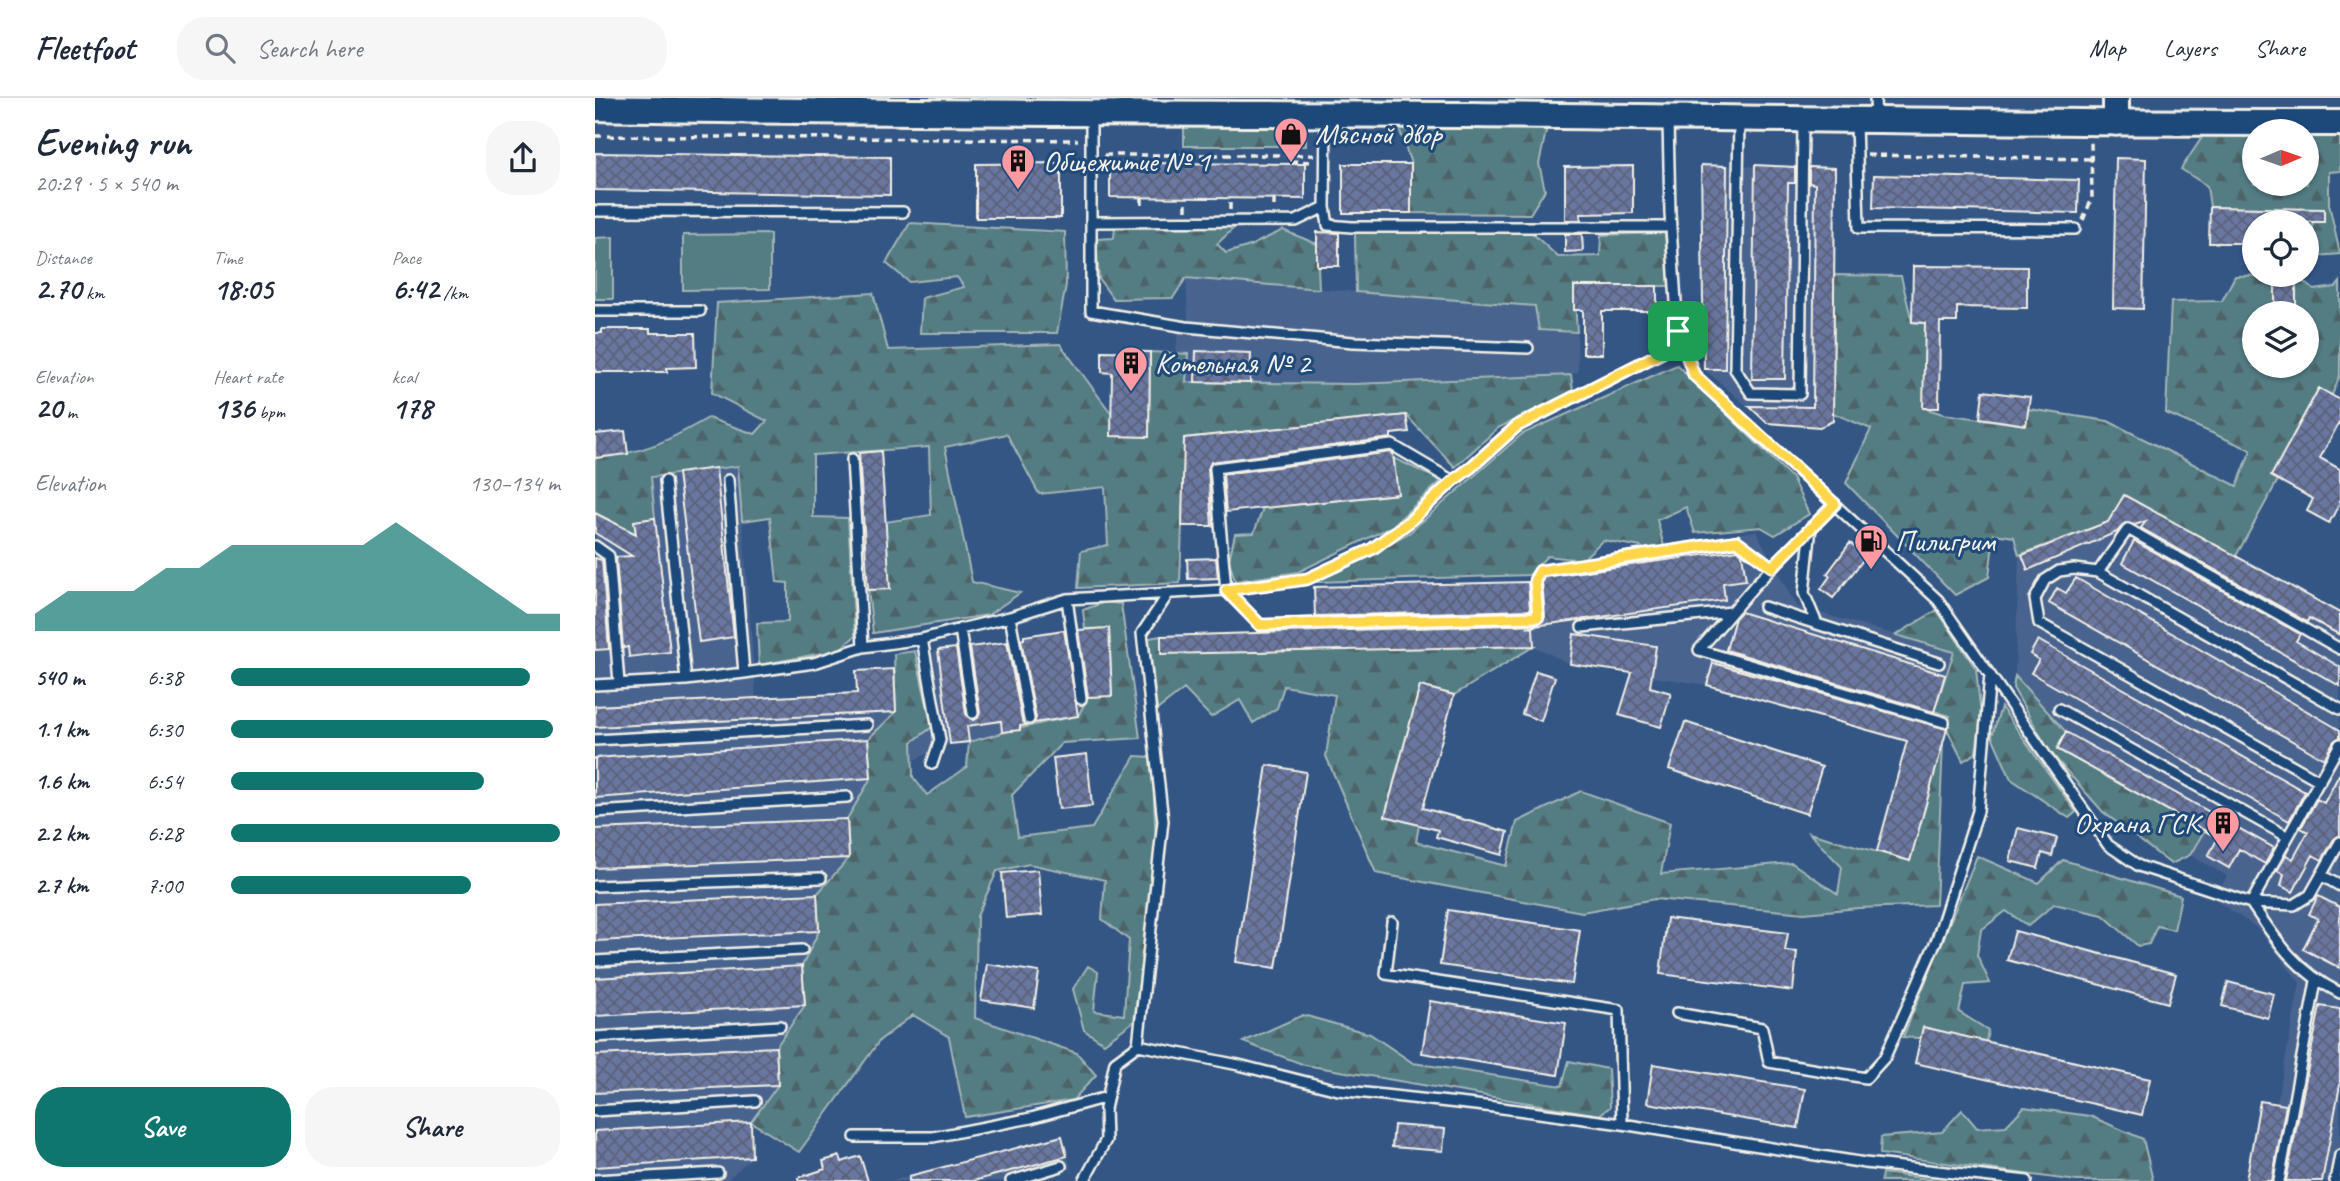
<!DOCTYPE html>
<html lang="en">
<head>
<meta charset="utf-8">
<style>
	:root { --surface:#fff; --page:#f6f6f7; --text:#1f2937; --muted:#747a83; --line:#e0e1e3; --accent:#0f766e }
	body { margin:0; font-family:Caveat,sans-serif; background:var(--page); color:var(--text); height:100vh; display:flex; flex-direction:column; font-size:26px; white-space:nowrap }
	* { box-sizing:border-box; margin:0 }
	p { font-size:23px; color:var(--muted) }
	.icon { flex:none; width:38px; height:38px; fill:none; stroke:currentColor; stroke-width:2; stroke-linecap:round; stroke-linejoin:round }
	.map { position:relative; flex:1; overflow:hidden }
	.drawer { display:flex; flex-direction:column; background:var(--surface); width:595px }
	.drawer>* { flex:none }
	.needle { width:46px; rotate:88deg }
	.tools { position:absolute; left:1647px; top:21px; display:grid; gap:14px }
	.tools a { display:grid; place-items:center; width:77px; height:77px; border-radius:50%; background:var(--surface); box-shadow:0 2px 5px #0004; font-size:35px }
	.pin { position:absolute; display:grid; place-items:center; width:60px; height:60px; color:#fff; margin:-30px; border-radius:14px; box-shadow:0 4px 10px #0006 }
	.round { display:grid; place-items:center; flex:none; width:74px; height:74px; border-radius:28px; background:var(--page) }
	.headline { display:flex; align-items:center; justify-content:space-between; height:119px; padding:0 35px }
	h1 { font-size:38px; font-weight:700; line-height:52px }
	.metrics { display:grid; grid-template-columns:repeat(3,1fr); gap:10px; height:119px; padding:7px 35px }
	.metrics div { display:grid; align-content:center }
	.metrics b { font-size:30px; font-weight:700 }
	.metrics small { font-size:19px; font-weight:400 }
	.metrics p { font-size:19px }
	.chart { height:196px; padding:14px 35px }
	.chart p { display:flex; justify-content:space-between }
	.chart svg { width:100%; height:126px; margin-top:7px; fill:var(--accent); opacity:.7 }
	.button { display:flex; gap:14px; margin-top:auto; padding:14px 35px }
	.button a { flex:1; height:80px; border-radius:28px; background:var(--accent); color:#fff; font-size:28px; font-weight:700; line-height:80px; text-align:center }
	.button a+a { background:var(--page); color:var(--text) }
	ul { padding:0 35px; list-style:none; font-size:23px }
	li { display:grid; grid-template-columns:112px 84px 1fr; align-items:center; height:52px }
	li i { height:18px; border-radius:9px; background:var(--accent) }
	header { display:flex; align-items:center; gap:42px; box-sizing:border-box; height:98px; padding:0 35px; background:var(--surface); border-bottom:2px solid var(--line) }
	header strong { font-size:33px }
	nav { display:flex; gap:38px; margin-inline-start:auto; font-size:24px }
	.search { width:490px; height:63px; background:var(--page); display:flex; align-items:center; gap:18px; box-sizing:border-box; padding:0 24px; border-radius:28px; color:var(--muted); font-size:26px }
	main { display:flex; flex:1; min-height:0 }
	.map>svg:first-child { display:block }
	.built { fill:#48638f }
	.forest { fill:url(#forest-firs); stroke:#a3b6b6; stroke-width:2 }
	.park { fill:#527b83; stroke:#a3b6b6; stroke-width:2 }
	.building { fill:url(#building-cross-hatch); stroke:#f4f1e8; stroke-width:2 }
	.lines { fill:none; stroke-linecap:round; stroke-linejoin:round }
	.lane-casing { stroke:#f4f1e8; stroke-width:14 }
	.secondary-casing { stroke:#f4f1e8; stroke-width:30 }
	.path { stroke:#f4f1e8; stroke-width:3.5; stroke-dasharray:7 5; stroke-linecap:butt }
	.lane { stroke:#1f4a7a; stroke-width:9 }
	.secondary { stroke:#1f4a7a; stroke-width:24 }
	.route-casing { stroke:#fff; stroke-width:14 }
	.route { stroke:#ffd54a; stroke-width:9 }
	.labels { text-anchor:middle; stroke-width:6; stroke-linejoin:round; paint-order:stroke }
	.poi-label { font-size:30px; fill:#f4f1e8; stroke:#1f4a7a; text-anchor:start }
</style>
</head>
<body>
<header>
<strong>Fleetfoot</strong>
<div class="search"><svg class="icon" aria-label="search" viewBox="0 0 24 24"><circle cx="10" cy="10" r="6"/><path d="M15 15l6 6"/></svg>Search here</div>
<nav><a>Map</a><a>Layers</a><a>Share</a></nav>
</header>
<main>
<section class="drawer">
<div class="headline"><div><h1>Evening run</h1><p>20:29 · 5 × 540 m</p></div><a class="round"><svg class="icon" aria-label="share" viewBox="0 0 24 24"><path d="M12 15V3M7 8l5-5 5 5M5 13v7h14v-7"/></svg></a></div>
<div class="metrics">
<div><p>Distance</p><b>2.70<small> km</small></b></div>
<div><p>Time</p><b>18:05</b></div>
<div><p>Pace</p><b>6:42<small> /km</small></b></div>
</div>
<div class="metrics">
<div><p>Elevation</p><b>20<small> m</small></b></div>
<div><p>Heart rate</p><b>136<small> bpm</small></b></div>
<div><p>kcal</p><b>178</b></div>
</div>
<div class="chart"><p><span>Elevation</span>130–134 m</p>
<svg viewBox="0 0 160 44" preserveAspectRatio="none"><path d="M0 44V38L10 30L20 30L30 30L40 22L50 22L60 14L70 14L80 14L90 14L100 14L110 6L120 14L130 22L140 30L150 38L160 38V44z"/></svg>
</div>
<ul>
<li><b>540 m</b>6:38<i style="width:91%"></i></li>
<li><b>1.1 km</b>6:30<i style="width:98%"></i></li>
<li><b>1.6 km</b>6:54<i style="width:77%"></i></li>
<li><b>2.2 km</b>6:28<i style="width:100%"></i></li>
<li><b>2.7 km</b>7:00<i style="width:73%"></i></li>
</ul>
<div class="button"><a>Save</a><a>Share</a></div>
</section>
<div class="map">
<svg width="1745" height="1083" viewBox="0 0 1745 1083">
	<defs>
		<pattern id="forest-firs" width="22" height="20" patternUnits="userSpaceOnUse" patternTransform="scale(1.75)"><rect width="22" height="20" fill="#527b83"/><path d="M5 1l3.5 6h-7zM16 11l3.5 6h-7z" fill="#4e6468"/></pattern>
		<pattern id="building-cross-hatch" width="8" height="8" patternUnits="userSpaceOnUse" patternTransform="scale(1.75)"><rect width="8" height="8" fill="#6876a0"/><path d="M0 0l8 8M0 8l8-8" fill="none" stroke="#5a6178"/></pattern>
	</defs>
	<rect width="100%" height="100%" fill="#345685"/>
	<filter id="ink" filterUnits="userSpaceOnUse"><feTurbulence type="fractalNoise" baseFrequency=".0143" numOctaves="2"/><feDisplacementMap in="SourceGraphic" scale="14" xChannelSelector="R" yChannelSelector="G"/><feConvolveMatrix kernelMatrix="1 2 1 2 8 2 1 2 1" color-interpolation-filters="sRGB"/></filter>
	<g filter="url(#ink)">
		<path class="built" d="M1106,67L1240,70L1238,323L1225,329L1172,325L1109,271Z
			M591,180L940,208L944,232L982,234L983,274L976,277L760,286L591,284L593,257L581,255L583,233L593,221Z
			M143,367L161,600L261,595V573L299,571L343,552L414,543L468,532L514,530L517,598L483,618L443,625L425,632L355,646L276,680L254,760L222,796L224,833L207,868L210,907L181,949L183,987L156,1023L157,1059L131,1083H0V415L40,435L39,423L60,420L56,379Z
			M1529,397L1745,515V1083H1651L1665,1003L1682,1005L1705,885L1662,830L1619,801L1632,778L1595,757L1610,733L1462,651L1470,634L1420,578L1424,457L1513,424Z
			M1161,433L1201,508L1360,554L1350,577L1340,613L1356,618L1348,645L1315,636L1312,643L1111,587L975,566L939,548L566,556V538L721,534L719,489L933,484L950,464Z
			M467,1038L476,1071L439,1083H295Z"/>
		<path class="forest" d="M711,21V48H589V22Z
			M802,24H953L944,66L950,92L935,116L816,115V66Z
			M1610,35H1659V86H1712V35H1745V73L1734,74V106L1745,156L1722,158L1716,117L1615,109L1612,88L1586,71Z
			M315,125L470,134L471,187L462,235H325L327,200L369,189L362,179L314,184L291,165Z
			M642,127L622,146L631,155L655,148L688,132L722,146L724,191L591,180L578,200L518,201L504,181L501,141L519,140L520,128Z
			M760,135H937L963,159L1005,158L1006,137L1070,135L1074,188H979L982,234L944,232L940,208L761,194Z
			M1239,177L1306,178L1317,224L1330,225L1329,310L1348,316L1431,327L1433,311L1513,323L1642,388L1656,352L1571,315L1576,204L1627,203L1640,178L1680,177V215H1659V268H1712V215H1701V177L1719,192L1741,189L1745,184V277L1737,297L1723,291L1677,378L1683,382L1641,458L1529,398L1513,424L1424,457L1419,439L1399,436L1394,479L1360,497L1251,385L1276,331L1238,315Z
			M278,195L293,252L465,246L516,315L554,338L555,254L593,256L591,284L760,286L976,277L978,293L903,330L860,369L811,317L590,340L585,485L483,490L486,453L513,447L510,389L444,396L412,336L350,349L377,484L425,495L393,517L278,535L273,492L294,491L290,424L336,417L334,349L218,357V419L253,420L260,538L244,552L164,567L162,525L193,524V485L182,484L175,419L147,423L143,368L56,379L60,420L39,423L41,436L0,415V360C49,355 71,344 113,320L160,336L172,323L117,295L122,205Z
			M1082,267L1197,380L1214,416L1180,437L1166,429L1100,435L1091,409L1062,422L1070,452L1061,462L1046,449L1008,442L987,462L952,458L934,477L721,484L814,435L927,336Z
			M799,360L846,383L796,429L703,474L640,483L634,462L640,436L659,435L668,410L802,396Z
			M510,504L526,506L545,640L467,645L417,697L423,739L497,730L540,658L557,659L561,747L539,923L509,945L489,932L478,891L493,868L503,874L499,913L529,917L534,842L507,821L510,782L434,766L402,773L382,818L380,920L482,955L501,977L478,1002L370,1019L354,939L318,917L285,942L204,1054L156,1024L183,987L181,949L210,907L207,868L224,833L222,796L254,760L252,721L276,680L273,641L301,614L299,556L320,553L337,629L317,644L318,679L332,697L372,669L374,644C410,634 446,624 483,618L493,599L517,597L514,530L490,531L488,512Z
			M1342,512L1381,571L1386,618L1381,655L1368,663L1352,631L1355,618L1339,613L1359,554L1301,537Z
			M566,538V555L939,548L859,597L825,588L790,717L824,727L821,744L911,768L922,724L986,693L1075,725L1066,776L1197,765L1243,796L1247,769L1214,735L1315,763L1348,645L1341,807L1264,810L1209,815L1060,801L987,814L781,775L731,658L740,597L689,588L682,610L658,625L645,602L616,619L589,591L562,612L554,540Z
			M1420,578L1471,634L1462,651L1610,732L1595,757L1576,766L1508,714L1455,654L1418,590Z
			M1406,609L1481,714L1474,720L1416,681L1397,638Z
			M1382,758L1444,785L1468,762L1586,798L1579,832L1562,828L1554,846L1543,848L1508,817L1459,806L1433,828L1411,813L1386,832L1382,857L1395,885L1370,887L1364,914L1393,932L1391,944L1308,939Z
			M708,917L775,936L818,965L967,988L974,963L1013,971L1015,1009L1004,1017L710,967L648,944Z
			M1429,1009L1495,1018L1548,1041L1558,1083H1482L1285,1056L1286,1039L1347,1034L1367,1012L1382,1030L1411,1028Z
			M1287,1075L1350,1083H1286Z"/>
		<path class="park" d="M175,136V191L88,192V137Z
			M18,139V201H0V140Z"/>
		<path class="building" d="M0,55L295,59V97L0,92Z
			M1521,60L1551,61L1548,211L1518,210Z
			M466,65V120H381V66Z
			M515,65L710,66V101L515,99Z
			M748,66H816V115H748Z
			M1106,67L1132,68L1130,271H1109Z
			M1160,67L1200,69V85H1193L1190,281H1157Z
			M1038,68V115L985,116L986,122H970V69Z
			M1214,69L1240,70L1238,323L1225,329L1172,325L1154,308L1218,309L1220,86L1214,85Z
			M1279,77L1484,82L1483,115L1278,110Z
			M1615,109L1729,111V124H1659V145H1614Z
			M722,134L744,135V168H722Z
			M970,136H987L988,153L970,154Z
			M1318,168L1432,169V210L1362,209V224H1345L1344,310H1328L1330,225L1317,224Z
			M1680,177H1701V215H1680Z
			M979,188H1062V213H1007V256H988V212H979Z
			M7,231H55V235H100L101,269L72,270V274H0V235H7Z
			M507,253L555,254L554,339L516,338L517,275L507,274Z
			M601,253L656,255L655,285L600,284Z
			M1724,290L1745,302V323L1725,360L1745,371V405L1734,425L1712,413L1718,401L1676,378Z
			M1388,293L1435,299L1431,327L1385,320Z
			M811,317L814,334L796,336V340L616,364L613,371L617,428H587L589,340Z
			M30,333L33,356L0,360V336Z
			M286,353L295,491L273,492L264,355Z
			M796,354L798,356L803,396L631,414L628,376Z
			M121,370L139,539L104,544L83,375Z
			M1529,397L1745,515V537L1714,520L1712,524L1546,430L1551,423L1540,427L1530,425L1522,434L1433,472L1427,457L1513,424Z
			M0,415L41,436L39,423L60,420L75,554L34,559L33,549L28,550L21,459L37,458L0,435Z
			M1539,443L1705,536L1701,543L1745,569V588L1527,465Z
			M1255,445L1272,457L1238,500L1226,491L1235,478L1232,476Z
			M1143,452L1147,456L1151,482L1128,485L1130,502L932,529L938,530L939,548L566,556V538L944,526L950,519L947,484L949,479Z
			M0,460L7,462L14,551L0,552Z
			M621,460L623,480L593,481L592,461Z
			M1481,480L1745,632V639L1739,643L1729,661L1454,505L1462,490L1471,495Z
			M933,484L935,512L720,518L719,489Z
			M1146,514L1350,577L1339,614L1131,552L1140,520Z
			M514,530L517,598L493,599L483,532Z
			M469,532L483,618L439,625L441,620L426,542L429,541V538Z
			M979,536L1061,548L1055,589L1076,595L1066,629L1024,617L1037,575L975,566Z
			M1443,542L1710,694L1694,723L1436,575L1444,562L1435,556Z
			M412,544L427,622L431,627L425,628V632L407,634L406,623L372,628L374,644L355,646L343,552L361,550L371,616L378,622L383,620L385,614L375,549Z
			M1118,565L1352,631L1315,763L1282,753L1312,643L1112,587Z
			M299,571L301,614L0,629V608L262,595L261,573Z
			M941,573L960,579L946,623L927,616Z
			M825,588L859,597L828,710L913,734L907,757L841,739L843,732L790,718Z
			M1090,624L1227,669L1212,716L1074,671Z
			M1471,634L1679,750L1670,766L1644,751L1634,770L1613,758L1623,740L1462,651Z
			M273,641L276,680L0,700V660Z
			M492,656L497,708L464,711L458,660Z
			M672,667L711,674L681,870L641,864Z
			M1745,675V737L1739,741L1727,762L1718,757L1698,794L1686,788L1689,776L1682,773L1691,757L1698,761L1713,734L1706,730L1722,701L1729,705Z
			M252,721L254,760L0,770V731Z
			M1423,730L1462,740L1457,758L1447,755L1443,770L1415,763Z
			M443,772L447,817L411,820L407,775Z
			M222,796L224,833L0,843V806Z
			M1723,798L1745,809V870L1708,851L1723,821L1714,816Z
			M853,812L985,832L977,886L845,867Z
			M1072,820L1193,835L1190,853L1202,854L1198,893L1065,876Z
			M1420,833L1581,876L1573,905L1412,862Z
			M392,866L444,874L439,910L386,902Z
			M207,868L210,907L0,918V880Z
			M1633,884L1679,896L1673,920L1627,908Z
			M835,903L971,925L963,977L827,955Z
			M1725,908L1745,911V987L1727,1083H1691Z
			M1328,929L1555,981L1547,1017L1320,965Z
			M181,949L183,987L0,995V957Z
			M1058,966L1210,991L1203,1030L1052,1005Z
			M1665,1003L1691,1007L1677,1083H1651Z
			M156,1024L157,1059L0,1069V1033Z
			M799,1027L850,1031L848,1053L797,1049Z
			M467,1038L472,1058L378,1083H314V1078Z
			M245,1058L247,1064L265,1058L273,1083H204L203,1080L230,1071L228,1063Z"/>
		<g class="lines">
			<g class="lane-casing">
				<path id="lane" d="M1280,0L1281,21
					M496,17V213L591,229L758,244L933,250
					M1144,23L1140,271L1156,295L1205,296L1208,24
					M1261,24L1264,130L1480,131
					M730,109L733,127L757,129H1076
					M0,113L308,114
					M496,124L701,123L730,109L731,18
					M0,213H105
					M1083,233L1099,277L1343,502L1513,747L1544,768L1656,805L1745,646
					M257,361L268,549L327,541
					M133,382L149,575L219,565L268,549
					M70,383L91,582L149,575
					M858,383L813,424L777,451L712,481L631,492L620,370L797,347L858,383L875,370L922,328L1068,254L1083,233L1075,115L1073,22
					M1240,406L1160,487L1104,552L1349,624
					M1216,429L1209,495L1222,526L1344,565
					M0,448L14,458L24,585
					M1503,474L1745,611
					M1169,509L1222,526
					M987,529L1137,514
					M0,587L91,582
					M486,601L472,501L631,492L665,527L943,519L940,482L945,473L1142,443L1177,469
					M1464,611L1693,739
					M378,615L365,531L415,519
					M434,621L415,519L472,501
					M0,642L272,627
					M337,666L345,642L327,541L365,531
					M1725,683L1444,525L1440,501L1450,482L1464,473L1479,471L1503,474L1533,431L1745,551
					M0,714L252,699
					M1745,744L1715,797L1699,807L1656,805C1683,845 1701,873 1745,895
					M1726,777L1745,788
					M0,788L226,780
					M797,824L791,876L1024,912L1027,1026
					M0,863L207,852
					M1082,915L1167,930L1174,964L1271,980L1290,959L1342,841L1383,713L1395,577
					M0,939L185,928
					M543,947L644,967L743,992L899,1009L1027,1026L1270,1065L1432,1083
					M0,1013L160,1003
					M260,1039H338L436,1020L512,999
					M0,1082L123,1075
					M416,1083L466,1068
					M489,1083L511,1042L510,1011L520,964L543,947L568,723L547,535L574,495
					M1684,1083L1721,883
					M1740,1083L1745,1057"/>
			</g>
			<g class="secondary-casing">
				<path id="secondary" d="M0,10C292,16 585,15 877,17C1166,20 1456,26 1745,25
					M1521,25V0"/>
			</g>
			<path class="path" d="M0,38L483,42
				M509,57H719
				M1272,57L1496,61
				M696,63L717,64
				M423,66L424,42
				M547,100V111
				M679,101V112
				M591,112V100
				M635,112V100
				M1488,122L1497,100L1496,44"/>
			<use href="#lane" class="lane"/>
			<use href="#secondary" class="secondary"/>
		</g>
	</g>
	<g class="lines" filter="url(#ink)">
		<g class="route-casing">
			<path id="route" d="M1083,233L1099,277L1240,406L1177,469L1142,443L945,473L940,482L943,519L665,527L631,492L712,481L777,451L814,424L858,383L875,370L922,328L1068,254Z"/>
		</g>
		<use href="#route" class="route"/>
	</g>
	<defs>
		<g id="shop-pin" transform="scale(1.75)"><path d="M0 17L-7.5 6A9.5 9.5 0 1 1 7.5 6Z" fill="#ff9aa2" stroke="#1f4a7a"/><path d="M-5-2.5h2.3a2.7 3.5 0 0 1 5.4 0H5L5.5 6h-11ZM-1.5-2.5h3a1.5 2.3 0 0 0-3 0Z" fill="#111"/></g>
		<g id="building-pin" transform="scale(1.75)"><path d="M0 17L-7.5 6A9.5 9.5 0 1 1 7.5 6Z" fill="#ff9aa2" stroke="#1f4a7a"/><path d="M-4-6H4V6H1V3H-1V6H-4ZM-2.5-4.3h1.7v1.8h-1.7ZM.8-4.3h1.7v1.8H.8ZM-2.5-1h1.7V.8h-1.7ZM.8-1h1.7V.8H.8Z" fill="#111"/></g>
		<g id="fuel-pin" transform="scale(1.75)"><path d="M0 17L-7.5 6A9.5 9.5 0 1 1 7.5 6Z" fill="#ff9aa2" stroke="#1f4a7a"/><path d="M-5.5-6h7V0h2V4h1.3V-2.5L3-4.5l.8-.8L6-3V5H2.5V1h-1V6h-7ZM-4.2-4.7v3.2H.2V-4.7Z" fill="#111"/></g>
	</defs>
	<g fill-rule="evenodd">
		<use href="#shop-pin" x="696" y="36"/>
		<use href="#building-pin" x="423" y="63"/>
		<use href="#building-pin" x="536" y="265"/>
		<use href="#fuel-pin" x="1276" y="443"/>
		<use href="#building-pin" x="1628" y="725"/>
	</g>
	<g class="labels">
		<g class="poi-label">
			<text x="720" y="46">Мясной двор</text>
			<text x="448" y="73">Общежитие № 1</text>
			<text x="560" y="275">Котельная № 2</text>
			<text x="1300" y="453">Пилигрим</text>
			<text x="1604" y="735" text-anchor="end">Охрана ГСК</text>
		</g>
	</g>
</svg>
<div class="tools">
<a><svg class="needle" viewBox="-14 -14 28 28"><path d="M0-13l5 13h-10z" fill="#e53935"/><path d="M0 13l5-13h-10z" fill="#747a83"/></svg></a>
<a><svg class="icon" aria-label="locate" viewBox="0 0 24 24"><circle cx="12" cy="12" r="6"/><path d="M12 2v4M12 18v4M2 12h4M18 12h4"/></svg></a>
<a><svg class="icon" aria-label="layers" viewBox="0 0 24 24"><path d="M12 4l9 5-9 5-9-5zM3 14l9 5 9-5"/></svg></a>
</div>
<div class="pin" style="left:1083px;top:233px;background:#1e9e55"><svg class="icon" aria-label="arrive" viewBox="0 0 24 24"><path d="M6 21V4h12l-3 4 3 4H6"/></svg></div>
</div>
</main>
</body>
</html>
